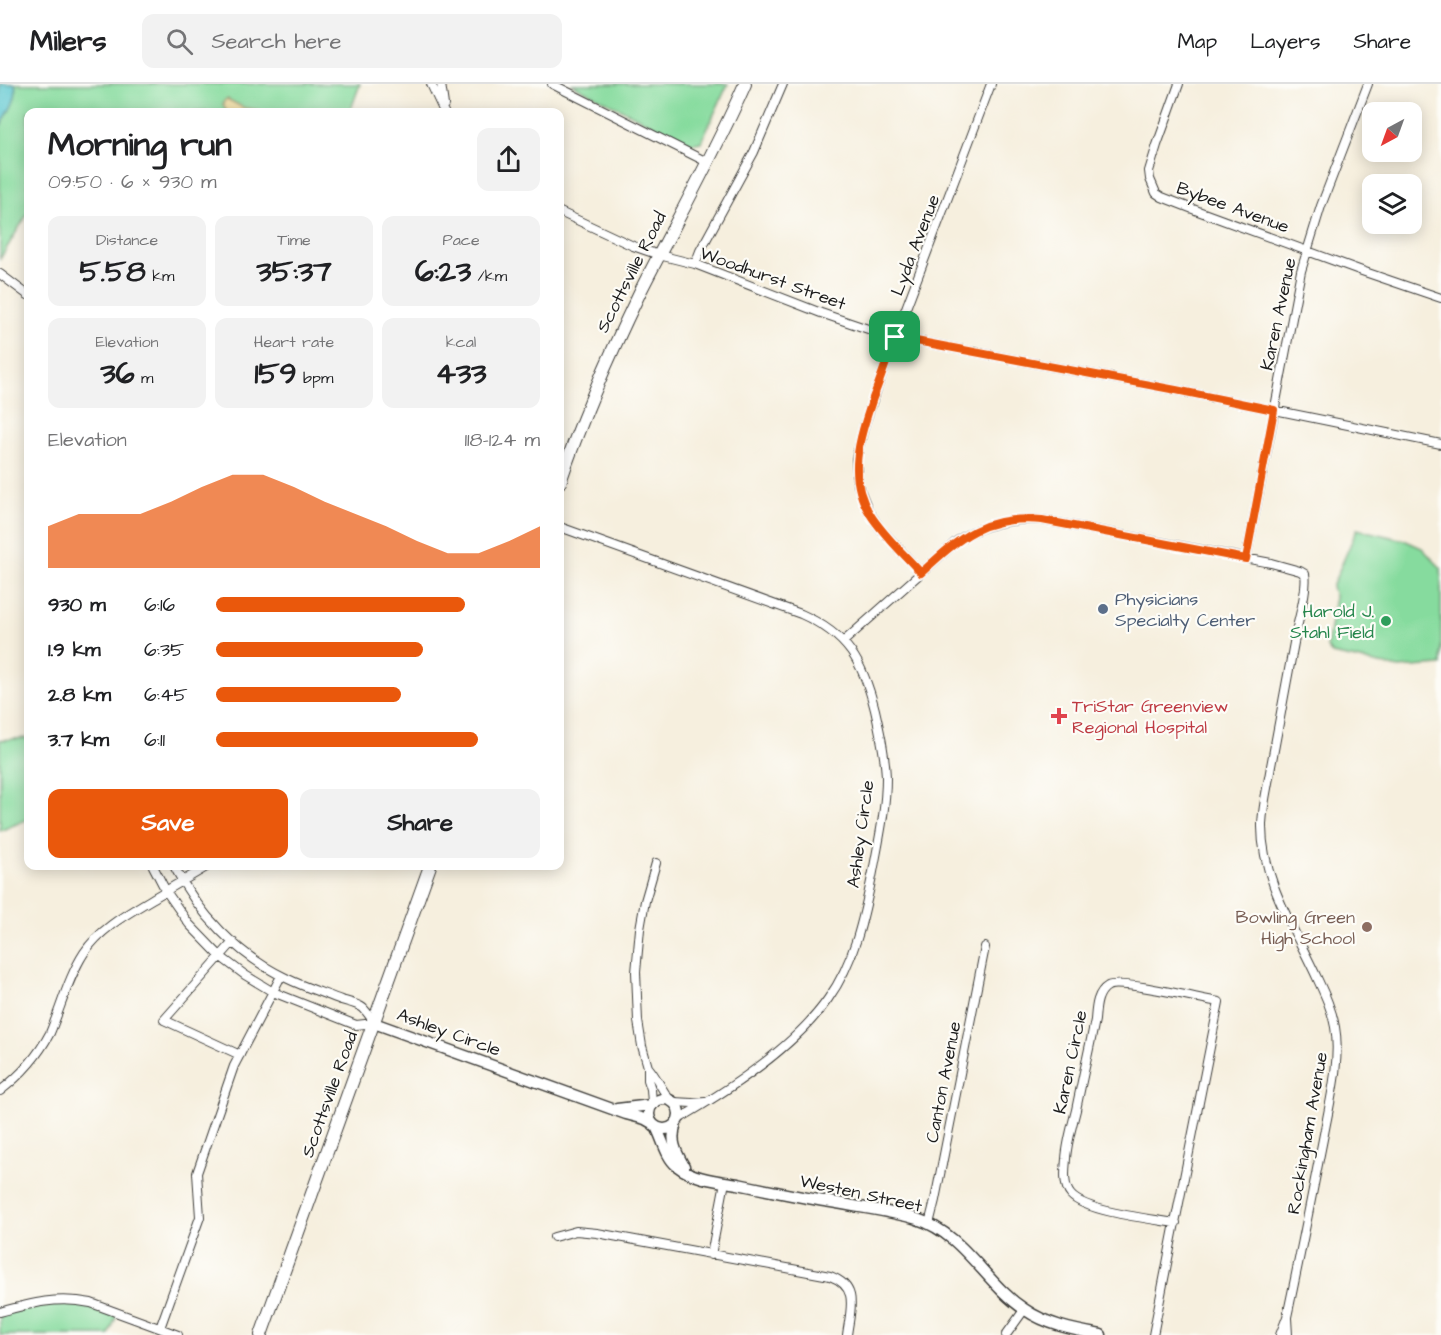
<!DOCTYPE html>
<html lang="en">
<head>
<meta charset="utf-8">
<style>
	:root { --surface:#fff; --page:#f2f2f2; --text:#202124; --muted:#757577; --line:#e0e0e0; --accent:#ea580c }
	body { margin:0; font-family:"Architects Daughter",sans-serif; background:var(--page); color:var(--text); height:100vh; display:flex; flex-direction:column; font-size:22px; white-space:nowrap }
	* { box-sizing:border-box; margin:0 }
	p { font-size:20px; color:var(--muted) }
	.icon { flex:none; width:33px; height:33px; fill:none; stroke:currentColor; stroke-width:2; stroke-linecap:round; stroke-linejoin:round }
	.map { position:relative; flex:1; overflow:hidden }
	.side { position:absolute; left:24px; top:24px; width:540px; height:762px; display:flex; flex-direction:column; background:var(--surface); border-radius:12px; box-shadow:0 3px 15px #0003 }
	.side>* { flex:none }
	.needle { width:39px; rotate:221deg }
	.fabs { position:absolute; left:1362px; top:18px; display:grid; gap:12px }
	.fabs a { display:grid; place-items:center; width:60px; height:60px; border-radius:12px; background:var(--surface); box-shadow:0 3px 15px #0003; font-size:30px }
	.pin { position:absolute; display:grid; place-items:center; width:51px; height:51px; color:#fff; margin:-26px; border-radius:12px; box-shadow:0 3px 9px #0006 }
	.round { display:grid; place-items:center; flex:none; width:63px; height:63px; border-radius:12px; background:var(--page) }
	.summary { display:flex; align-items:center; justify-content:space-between; height:102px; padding:0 24px }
	h1 { font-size:33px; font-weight:800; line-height:45px }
	.metrics { display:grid; grid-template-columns:repeat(3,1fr); gap:9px; height:102px; padding:6px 24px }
	.metrics div { display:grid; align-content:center; border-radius:12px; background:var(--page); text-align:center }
	.metrics b { font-size:30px; font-weight:800 }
	.metrics small { font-size:16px; font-weight:400 }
	.metrics p { font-size:16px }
	.chart { height:168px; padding:12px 24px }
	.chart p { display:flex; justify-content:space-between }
	.chart svg { width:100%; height:108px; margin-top:6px; fill:var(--accent); opacity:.7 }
	.primary-button { display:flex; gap:12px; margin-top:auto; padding:12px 24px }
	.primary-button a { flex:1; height:69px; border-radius:12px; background:var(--accent); color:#fff; font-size:24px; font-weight:800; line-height:69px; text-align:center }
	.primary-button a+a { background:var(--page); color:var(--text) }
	ul { padding:0 24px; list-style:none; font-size:20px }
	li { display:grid; grid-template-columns:96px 72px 1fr; align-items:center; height:45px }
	li i { height:15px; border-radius:8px; background:var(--accent) }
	header { display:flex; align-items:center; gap:36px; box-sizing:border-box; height:84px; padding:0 30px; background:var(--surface); border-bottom:2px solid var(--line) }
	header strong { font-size:28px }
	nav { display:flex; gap:33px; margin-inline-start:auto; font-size:21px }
	.search { width:420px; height:54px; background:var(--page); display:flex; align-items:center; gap:15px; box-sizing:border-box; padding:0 21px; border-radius:12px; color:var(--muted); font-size:22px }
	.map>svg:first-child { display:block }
	.green { fill:#86db9e; stroke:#517c5d; stroke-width:1.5 }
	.sand { fill:#eeda9e; stroke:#857b5d; stroke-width:1.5 }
	.water { fill:#59c6d0; stroke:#3a7176; stroke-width:1.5 }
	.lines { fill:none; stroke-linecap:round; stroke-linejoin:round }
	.street-casing { stroke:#3d3c39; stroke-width:10 }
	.secondary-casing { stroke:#3d3c39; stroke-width:13 }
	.primary-casing { stroke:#3d3c39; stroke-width:14 }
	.street { stroke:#fff; stroke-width:8 }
	.secondary { stroke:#fff; stroke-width:10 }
	.primary { stroke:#fff; stroke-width:12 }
	.route-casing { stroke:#fff; stroke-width:12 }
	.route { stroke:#ea580c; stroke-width:8 }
	.service-dot { fill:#5c6f8a; stroke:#fdfcf7; stroke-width:2 }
	.leisure-dot { fill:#2e9e5b; stroke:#fdfcf7; stroke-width:2 }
	.health-dot { fill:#e0444e; stroke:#fdfcf7; stroke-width:2 }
	.education-dot { fill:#8d6e63; stroke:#fdfcf7; stroke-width:2 }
	.labels { text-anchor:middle; stroke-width:4.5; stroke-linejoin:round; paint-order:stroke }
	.street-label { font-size:18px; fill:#1c1c1c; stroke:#fdfcf7 }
	.service-label { font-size:18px; fill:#4e5e75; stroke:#fdfcf7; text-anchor:start }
	.leisure-label { font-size:18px; fill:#27864d; stroke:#fdfcf7; text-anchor:end }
	.health-label { font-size:18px; fill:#be3a42; stroke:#fdfcf7; text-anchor:start }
	.education-label { font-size:18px; fill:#785e54; stroke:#fdfcf7; text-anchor:end }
</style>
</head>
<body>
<header>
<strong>Milers</strong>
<div class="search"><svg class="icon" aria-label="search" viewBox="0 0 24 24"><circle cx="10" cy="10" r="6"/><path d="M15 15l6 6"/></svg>Search here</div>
<nav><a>Map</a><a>Layers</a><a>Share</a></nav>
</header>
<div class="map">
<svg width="1441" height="1251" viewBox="0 0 1441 1251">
	<rect width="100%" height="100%" fill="#fdfcf7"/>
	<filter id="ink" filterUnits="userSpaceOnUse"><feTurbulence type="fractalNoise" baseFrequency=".0167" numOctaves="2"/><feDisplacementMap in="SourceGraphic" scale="12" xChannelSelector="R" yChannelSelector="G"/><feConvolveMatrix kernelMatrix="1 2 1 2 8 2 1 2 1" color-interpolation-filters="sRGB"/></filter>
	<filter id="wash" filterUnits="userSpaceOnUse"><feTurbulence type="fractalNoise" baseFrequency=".008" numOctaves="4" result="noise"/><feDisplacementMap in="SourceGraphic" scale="24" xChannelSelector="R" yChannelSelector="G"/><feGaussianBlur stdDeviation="1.35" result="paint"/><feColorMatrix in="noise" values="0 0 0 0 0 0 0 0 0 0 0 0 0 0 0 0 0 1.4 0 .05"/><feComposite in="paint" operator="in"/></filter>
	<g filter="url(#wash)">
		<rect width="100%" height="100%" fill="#f6efde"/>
		<path class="green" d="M0,0H360L350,28H28V129L0,175Z
			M571,0H728L701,58L690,60Z
			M1357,445L1404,456L1422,464L1441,484V581L1399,584L1332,570L1327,563L1335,512L1332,503Z
			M28,654V735L0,747V656Z
			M54,1216H79L118,1228L109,1251H0V1231Z"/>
		<path class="sand" d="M227,15L244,24L258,26L260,28H227L223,20L224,17Z"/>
		<path class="water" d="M0,0H15C19,15 7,30 0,43Z"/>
	</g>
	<g filter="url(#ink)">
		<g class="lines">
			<g class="street-casing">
				<path id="street" d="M431,0L444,28
					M441,0L444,21
					M552,0L707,78
					M1179,0L1157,61L1149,87L1150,95L1156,109L1162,113L1198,127L1362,187L1441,214
					M560,128L633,162L659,171L695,180L821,229L871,246L895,253L1176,306L1441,360
					M695,180L700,167L754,68L783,0
					M0,190L28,211
					M560,443L801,530C848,551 863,578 875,626C880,648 885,670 886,693C886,725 879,756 873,788C864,832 855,877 828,915C794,964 729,1006 677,1036
					M1246,475L1301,187L1321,122L1368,0
					M921,489L880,444L869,428L858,401L856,375L865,339L895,253L991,0
					M843,558L957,457C983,439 1011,434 1042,436L1271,479L1300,487L1305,490C1308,504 1299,533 1296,548C1288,593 1279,637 1271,682C1268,701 1263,720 1262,740C1261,796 1296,847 1318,896C1325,911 1332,926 1335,943C1341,975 1330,1018 1324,1050C1312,1111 1300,1172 1287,1233L1280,1251
					M153,782L166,807L189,840L221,873L245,891L273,908L356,941L374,939C371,934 367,928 363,924C358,920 348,918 341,916C323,909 304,903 286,894C237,871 198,829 174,782
					M233,858L164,936L240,971
					M648,983C657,993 661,1005 670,1016
					M0,1007C21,991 38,972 50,949C61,923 69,892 84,869C101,843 131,828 157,812C174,802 191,792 208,782
					M674,1018L692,1019L705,1018
					M652,1019L651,1005L648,996V983L642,962L638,937L636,888L640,845L645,817L656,779
					M929,1140L935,1116L985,863
					M554,1153L576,1147L597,1149L830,1192C860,1203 850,1226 847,1251
					M711,1171L725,1098
					M0,1228C32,1219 58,1212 91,1219L178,1251
					M1287,1234L1288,1251
					M160,1244L200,1133L197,1089L234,982L281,892
					M1006,1251L1024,1226
					M1153,1251C1175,1140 1196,1029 1219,918C1200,915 1121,895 1108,902C1096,909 1096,925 1095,936C1089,966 1082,996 1076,1026C1072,1042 1067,1059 1066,1075C1065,1086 1063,1102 1071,1111C1086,1128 1152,1135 1176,1139"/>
			</g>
			<g class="secondary-casing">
				<path id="secondary" d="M374,939L626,1030L645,1035L652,1039
					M649 1030a15 15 0 1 1 30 0a15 15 0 1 1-30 0Z
					M617,1025L651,1021
					M676,1039C670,1056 675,1067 684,1082
					M656,1043C663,1056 666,1073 677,1082C693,1095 719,1097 738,1100C771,1107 804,1114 837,1119C863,1124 891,1127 917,1135C964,1150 985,1199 1024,1225C1047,1241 1074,1246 1101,1251"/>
			</g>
			<g class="primary-casing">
				<path id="primary" d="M560,398C582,332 610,270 640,208C675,139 714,71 745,0
					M261,1251L430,782"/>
			</g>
			<use href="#street" class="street"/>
			<use href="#secondary" class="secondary"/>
			<use href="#primary" class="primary"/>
		</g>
	</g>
	<g class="lines" filter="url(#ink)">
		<g class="route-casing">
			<path id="route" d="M895,253L1176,306L1274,326L1246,475L1042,436C985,431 961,452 921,489C904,470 883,451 870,430C846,392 860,353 873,314C881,294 888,273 895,253Z"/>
		</g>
		<use href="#route" class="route"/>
	</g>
	<circle class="service-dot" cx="1103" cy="525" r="6"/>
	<circle class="leisure-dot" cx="1386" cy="537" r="6"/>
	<path class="health-dot" d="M1056 623h6v6h6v6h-6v6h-6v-6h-6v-6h6z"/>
	<circle class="education-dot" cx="1367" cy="843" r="6"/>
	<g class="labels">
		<g class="street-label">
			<text transform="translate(1233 123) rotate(20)" y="6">Bybee Avenue</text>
			<text transform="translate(915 161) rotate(-69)" y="6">Lyda Avenue</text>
			<text transform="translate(631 188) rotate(-63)" y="6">Scottsville Road</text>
			<text transform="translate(773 194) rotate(20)" y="6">Woodhurst Street</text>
			<text transform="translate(1278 230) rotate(-78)" y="6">Karen Avenue</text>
			<text transform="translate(860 750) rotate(-82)" y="6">Ashley Circle</text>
			<text transform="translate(449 948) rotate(20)" y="6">Ashley Circle</text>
			<text transform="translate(1070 978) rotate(-78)" y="6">Karen Circle</text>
			<text transform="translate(943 998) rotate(-79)" y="6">Canton Avenue</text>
			<text transform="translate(329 1010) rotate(-70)" y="6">Scottsville Road</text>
			<text transform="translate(1307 1049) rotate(-80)" y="6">Rockingham Avenue</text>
			<text transform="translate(861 1109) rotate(12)" y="6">Westen Street</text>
		</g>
		<g class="service-label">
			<text x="1115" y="521">Physicians<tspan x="1115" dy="21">Specialty Center</tspan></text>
		</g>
		<g class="leisure-label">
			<text x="1374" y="533">Harold J.<tspan x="1374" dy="21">Stahl Field</tspan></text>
		</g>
		<g class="health-label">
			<text x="1072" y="628">TriStar Greenview<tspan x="1072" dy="21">Regional Hospital</tspan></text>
		</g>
		<g class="education-label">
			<text x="1355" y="839">Bowling Green<tspan x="1355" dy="21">High School</tspan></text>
		</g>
	</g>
</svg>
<div class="fabs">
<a><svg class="needle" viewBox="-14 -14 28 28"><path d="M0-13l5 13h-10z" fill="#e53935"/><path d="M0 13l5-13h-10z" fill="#757577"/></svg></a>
<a><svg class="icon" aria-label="layers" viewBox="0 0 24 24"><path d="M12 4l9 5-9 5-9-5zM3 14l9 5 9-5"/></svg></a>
</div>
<div class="pin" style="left:895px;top:253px;background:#1e9e55"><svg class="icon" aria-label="arrive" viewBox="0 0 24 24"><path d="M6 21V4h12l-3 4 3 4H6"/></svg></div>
<section class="side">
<div class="summary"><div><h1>Morning run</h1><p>09:50 · 6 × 930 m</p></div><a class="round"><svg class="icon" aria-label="share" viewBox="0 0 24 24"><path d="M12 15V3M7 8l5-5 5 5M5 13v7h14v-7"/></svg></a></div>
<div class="metrics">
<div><p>Distance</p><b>5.58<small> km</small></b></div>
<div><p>Time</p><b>35:37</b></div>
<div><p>Pace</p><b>6:23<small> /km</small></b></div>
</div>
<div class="metrics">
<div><p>Elevation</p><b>36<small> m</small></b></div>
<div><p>Heart rate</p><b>159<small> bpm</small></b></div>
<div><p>kcal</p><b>433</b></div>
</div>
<div class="chart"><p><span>Elevation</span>118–124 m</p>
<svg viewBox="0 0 160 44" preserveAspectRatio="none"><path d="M0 44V27L10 22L20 22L30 22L40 17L50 11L60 6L70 6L80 11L90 17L100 22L110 27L120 33L130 38L140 38L150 33L160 27V44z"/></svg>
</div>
<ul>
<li><b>930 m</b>6:16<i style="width:77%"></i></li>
<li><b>1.9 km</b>6:35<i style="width:64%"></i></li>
<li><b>2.8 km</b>6:45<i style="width:57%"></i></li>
<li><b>3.7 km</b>6:11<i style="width:81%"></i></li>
</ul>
<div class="primary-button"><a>Save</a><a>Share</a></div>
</section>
</div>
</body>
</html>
